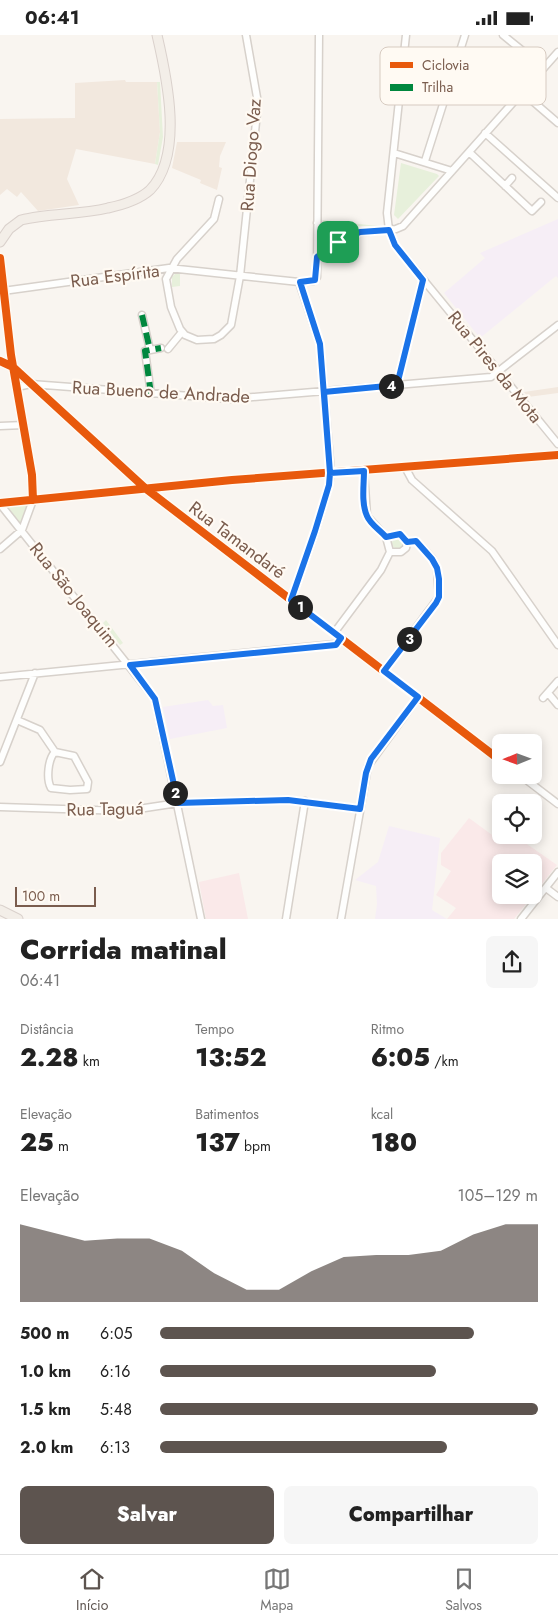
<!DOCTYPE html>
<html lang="pt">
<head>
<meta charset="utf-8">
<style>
	:root { --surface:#fff; --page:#f6f6f6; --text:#222; --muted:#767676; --line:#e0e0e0; --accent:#5d544f }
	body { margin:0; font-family:Jost,sans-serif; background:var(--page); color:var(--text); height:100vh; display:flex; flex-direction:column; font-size:19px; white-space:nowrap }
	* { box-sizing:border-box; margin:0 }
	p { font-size:16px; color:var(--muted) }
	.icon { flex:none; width:28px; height:28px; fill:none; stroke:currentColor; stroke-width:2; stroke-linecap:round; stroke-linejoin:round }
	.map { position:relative; height:884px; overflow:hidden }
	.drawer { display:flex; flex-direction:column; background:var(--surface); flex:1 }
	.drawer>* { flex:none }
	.needle { width:32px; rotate:269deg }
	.fabs { position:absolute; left:492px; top:699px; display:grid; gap:10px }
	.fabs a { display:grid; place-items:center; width:50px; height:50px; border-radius:8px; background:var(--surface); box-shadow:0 2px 12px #0003; font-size:25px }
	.scale { position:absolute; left:15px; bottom:12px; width:81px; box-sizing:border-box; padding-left:5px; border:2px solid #7a5c4d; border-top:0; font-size:14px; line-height:18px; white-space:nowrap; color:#7a5c4d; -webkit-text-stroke:4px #fffaf3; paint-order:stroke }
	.pin { position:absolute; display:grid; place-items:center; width:42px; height:42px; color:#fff; margin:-21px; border-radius:10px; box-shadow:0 2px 8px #0006 }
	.km { position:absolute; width:25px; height:25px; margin:-12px; border-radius:50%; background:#222; color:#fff; font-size:14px; line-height:25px; text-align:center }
	.round { display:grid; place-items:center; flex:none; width:52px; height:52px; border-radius:8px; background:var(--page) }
	.summary { display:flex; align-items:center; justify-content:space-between; height:85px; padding:0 20px }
	h1 { font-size:28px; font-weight:800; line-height:38px }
	.stats { display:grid; grid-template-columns:repeat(3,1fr); gap:8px; height:85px; padding:5px 20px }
	.stats div { display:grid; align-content:center }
	.stats b { font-size:25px; font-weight:800 }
	.stats small { font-size:14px; font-weight:400 }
	.stats p { font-size:14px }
	.chart { height:140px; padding:10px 20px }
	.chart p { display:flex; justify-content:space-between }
	.chart svg { width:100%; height:90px; margin-top:5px; fill:var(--accent); opacity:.7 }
	.cta { display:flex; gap:10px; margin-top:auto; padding:10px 20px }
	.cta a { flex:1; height:58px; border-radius:8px; background:var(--accent); color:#fff; font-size:20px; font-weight:800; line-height:58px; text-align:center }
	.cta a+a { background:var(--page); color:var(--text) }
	ul { padding:0 20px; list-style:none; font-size:16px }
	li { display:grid; grid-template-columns:80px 60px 1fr; align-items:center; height:38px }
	li i { height:12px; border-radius:6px; background:var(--accent) }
	.status { display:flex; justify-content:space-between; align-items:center; height:35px; padding:0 25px; background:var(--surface); direction:ltr }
	.status svg { height:14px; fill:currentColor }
	.menu { display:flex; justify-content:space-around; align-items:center; height:70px; border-top:1px solid var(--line); background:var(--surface); font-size:14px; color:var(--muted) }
	.menu a { display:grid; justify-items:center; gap:2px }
	.menu .active { color:var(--accent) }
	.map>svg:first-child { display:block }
	.residential { fill:#f2e8de }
	.education { fill:#f6eef6 }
	.medical { fill:#fae9e9 }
	.green { fill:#e7f0db }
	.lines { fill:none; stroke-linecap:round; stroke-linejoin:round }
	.minor-casing { stroke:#d7d1cb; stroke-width:9 }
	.major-casing { stroke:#dad1cc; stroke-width:11 }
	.minor { stroke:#fefefd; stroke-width:6 }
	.major { stroke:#f3eee8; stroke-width:9 }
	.quiet { stroke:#00873e; stroke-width:6; stroke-dasharray:12 6; stroke-linecap:butt }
	.cycleway-casing { stroke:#fffaf3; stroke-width:11 }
	.cycleway { stroke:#e8590c; stroke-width:8 }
	.route-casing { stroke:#fff; stroke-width:10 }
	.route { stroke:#1a73e8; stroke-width:6 }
	.labels { text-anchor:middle; stroke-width:4.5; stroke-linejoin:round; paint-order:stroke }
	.street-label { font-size:18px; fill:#7a5c4d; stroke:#fffaf3 }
	.key { fill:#fffaf3; stroke:#d7cbc1; stroke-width:1 }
	.key-label { font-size:14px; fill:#7a5c4d }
</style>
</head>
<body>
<div class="status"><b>06:41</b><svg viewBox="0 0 49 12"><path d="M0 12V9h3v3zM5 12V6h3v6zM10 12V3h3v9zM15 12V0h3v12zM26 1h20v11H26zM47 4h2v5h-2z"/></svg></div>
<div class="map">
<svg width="558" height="884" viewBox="0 0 558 884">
	<rect width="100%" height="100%" fill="#f9f5f0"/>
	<path class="residential" d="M125,45L126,47H157L160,97L155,129L76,114L67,144L79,170L38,176L21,157L17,162L7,154L0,160V84L75,83V48Z
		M177,107H226L220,121L219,132L222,133L217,155L200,148L201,145L172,133Z
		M558,352V358L528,362L524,357Z"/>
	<path class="education" d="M558,184V243L556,241L480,303L444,258L485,223L480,218Z
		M208,665L213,671L223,670L227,693L170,704L163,672Z
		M389,791L440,803L432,875L447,884H375L377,869L376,851L355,845L378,827Z"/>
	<path class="medical" d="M469,783L499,805L504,800H514L557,830L534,859V828H501V860H533L514,884H447L456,873L436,860L451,836L441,830V818Z
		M239,838L248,884H206L199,847Z"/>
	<path class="green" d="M157,47H160L163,102L158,130L155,129L160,97Z
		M401,128L437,139L439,141L398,184L394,180Z
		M322,185L378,191H358L337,200Z
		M321,196L332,207L321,214Z
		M176,238L180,239V251L172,252V242Z
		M31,467L21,492L2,470Z
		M392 508a6 6 0 1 1 12 0a6 6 0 1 1-12 0Z
		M106,585L123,608L120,610L103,588Z"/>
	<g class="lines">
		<g class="minor-casing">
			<path id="minor" d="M406,0L387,178L389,195L395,210L558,409
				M503,0L544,33
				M522,57L558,88
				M485,98L558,163
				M469,117L532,176L541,167
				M394,118L452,136
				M425,126L465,0
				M505,151L512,143
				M219,164L214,184L177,224L166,244L171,272L180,294L185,300L197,305L214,304L221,300L231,290L240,241L258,68L246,0
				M317,188L339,207
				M317,221L355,198L396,194L403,191L558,17
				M0,223L11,320L32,440L33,465L22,495L0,514
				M3,256L169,233L299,247L313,246L317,242L319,0
				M142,280L150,315
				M168,314L182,297
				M0,326L13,332L145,453L501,726
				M397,350L423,245
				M17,352L31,349L230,364L491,342L558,290
				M151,359L145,316L161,313
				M0,391L24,390
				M405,432L412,445L492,516L558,610
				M0,468L232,445L558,420
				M0,469L155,664L201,884
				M386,502L400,499L407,507
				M390,517H401L406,513L407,507
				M291,565L315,497L329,450L331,438L320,309L299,247
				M334,598L381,535L390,517L386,502L367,481L364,436
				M384,636L439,562L437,533L432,523L416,506L407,507
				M0,642L335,609L341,603
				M548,658L558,670
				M543,663L558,646
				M17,685L40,695L55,717L74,721L88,747L87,754L70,755L51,753C46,744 48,724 55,717
				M0,727L35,638
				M520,740L558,769
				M0,772L125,776L178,768L288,765L360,774
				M546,853L558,862
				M286,884L305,766
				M341,884L368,731L418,662
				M521,884L558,837"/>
		</g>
		<g class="major-casing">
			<path id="major" d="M0,207L9,194L21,185C49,178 79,180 108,173C122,170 139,165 150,155C184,120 167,43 157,0
				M0,875L18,884"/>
		</g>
		<use href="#minor" class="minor"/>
		<use href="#major" class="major"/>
		<path class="quiet" d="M142,280L150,315
			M151,359L145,316L161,313"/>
		<g class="cycleway-casing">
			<path id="cycleway" d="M0,223L11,320L32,440L33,465
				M0,326L13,332L145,453L501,726
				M0,468L232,445L558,420"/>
		</g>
		<use href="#cycleway" class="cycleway"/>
	</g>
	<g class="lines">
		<g class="route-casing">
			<path id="route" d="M338,207L317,222L315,245L300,247L320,309L330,438L329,450L315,496L291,565L341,603L336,610L130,630L155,664L178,768L288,765L360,774L366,738L371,724L418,662L384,636L436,568L439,562V544L437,533L432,524L416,506L407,507L400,499L386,502C380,495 370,489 367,481C361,468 364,449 364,436L330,438L324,357L397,350L423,245L395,210L389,195L360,197L338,207"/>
		</g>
		<use href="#route" class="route"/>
	</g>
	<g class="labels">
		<g class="street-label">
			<text transform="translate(251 120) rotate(-86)" y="6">Rua Diogo Vaz</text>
			<text transform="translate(115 241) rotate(-7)" y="6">Rua Espírita</text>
			<text transform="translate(495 332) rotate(51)" y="6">Rua Pires da Mota</text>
			<text transform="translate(161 357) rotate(3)" y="6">Rua Bueno de Andrade</text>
			<text transform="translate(237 505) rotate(37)" y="6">Rua Tamandaré</text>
			<text transform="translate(74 560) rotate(51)" y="6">Rua São Joaquim</text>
			<text transform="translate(105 774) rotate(-1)" y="6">Rua Taguá</text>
		</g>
	</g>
	<rect x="380" y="12" width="166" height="58" rx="8" class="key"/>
	<rect x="390" y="27" width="23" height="6" fill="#e8590c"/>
	<rect x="390" y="49" width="23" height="7" fill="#00873e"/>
	<g class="key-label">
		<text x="422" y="35">Ciclovia</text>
		<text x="422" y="57">Trilha</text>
	</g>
</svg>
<div class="fabs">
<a><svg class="needle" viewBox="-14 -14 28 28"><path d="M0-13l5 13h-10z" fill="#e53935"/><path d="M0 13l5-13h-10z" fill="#767676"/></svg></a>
<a><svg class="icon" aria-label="locate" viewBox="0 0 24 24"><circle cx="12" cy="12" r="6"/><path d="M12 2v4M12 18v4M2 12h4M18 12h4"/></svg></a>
<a><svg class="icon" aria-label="layers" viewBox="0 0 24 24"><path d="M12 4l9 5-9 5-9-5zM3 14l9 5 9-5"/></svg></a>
</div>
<div class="scale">100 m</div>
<div class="pin" style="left:338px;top:207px;background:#1e9e55"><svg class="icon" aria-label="arrive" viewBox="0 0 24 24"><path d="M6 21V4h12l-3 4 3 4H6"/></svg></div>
<b class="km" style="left:300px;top:572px">1</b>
<b class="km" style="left:175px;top:758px">2</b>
<b class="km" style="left:409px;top:604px">3</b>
<b class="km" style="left:391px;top:351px">4</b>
</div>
<section class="drawer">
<div class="summary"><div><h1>Corrida matinal</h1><p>06:41</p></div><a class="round"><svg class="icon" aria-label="share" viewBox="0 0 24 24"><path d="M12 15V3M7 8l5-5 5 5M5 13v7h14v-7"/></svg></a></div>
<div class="stats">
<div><p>Distância</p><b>2.28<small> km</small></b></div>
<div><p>Tempo</p><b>13:52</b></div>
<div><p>Ritmo</p><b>6:05<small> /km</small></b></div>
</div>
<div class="stats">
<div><p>Elevação</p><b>25<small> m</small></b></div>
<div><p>Batimentos</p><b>137<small> bpm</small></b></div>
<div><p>kcal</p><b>180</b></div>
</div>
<div class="chart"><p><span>Elevação</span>105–129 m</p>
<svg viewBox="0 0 160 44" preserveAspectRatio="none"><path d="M0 44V6L10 10L20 14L30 13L40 13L50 19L60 30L70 38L80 38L90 29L100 22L110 21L120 21L130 19L140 11L150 6L160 6V44z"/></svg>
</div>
<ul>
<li><b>500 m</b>6:05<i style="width:83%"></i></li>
<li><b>1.0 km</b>6:16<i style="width:73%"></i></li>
<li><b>1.5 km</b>5:48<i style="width:100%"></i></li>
<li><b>2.0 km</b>6:13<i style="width:76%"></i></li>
</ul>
<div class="cta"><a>Salvar</a><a>Compartilhar</a></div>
</section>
<nav class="menu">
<a class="active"><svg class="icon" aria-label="home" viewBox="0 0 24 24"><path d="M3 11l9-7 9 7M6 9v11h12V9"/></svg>Início</a>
<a><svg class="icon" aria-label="map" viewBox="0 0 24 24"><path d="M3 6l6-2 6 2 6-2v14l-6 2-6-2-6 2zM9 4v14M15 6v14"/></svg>Mapa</a>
<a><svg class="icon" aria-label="saved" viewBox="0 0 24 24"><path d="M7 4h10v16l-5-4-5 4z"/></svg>Salvos</a>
</nav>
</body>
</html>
